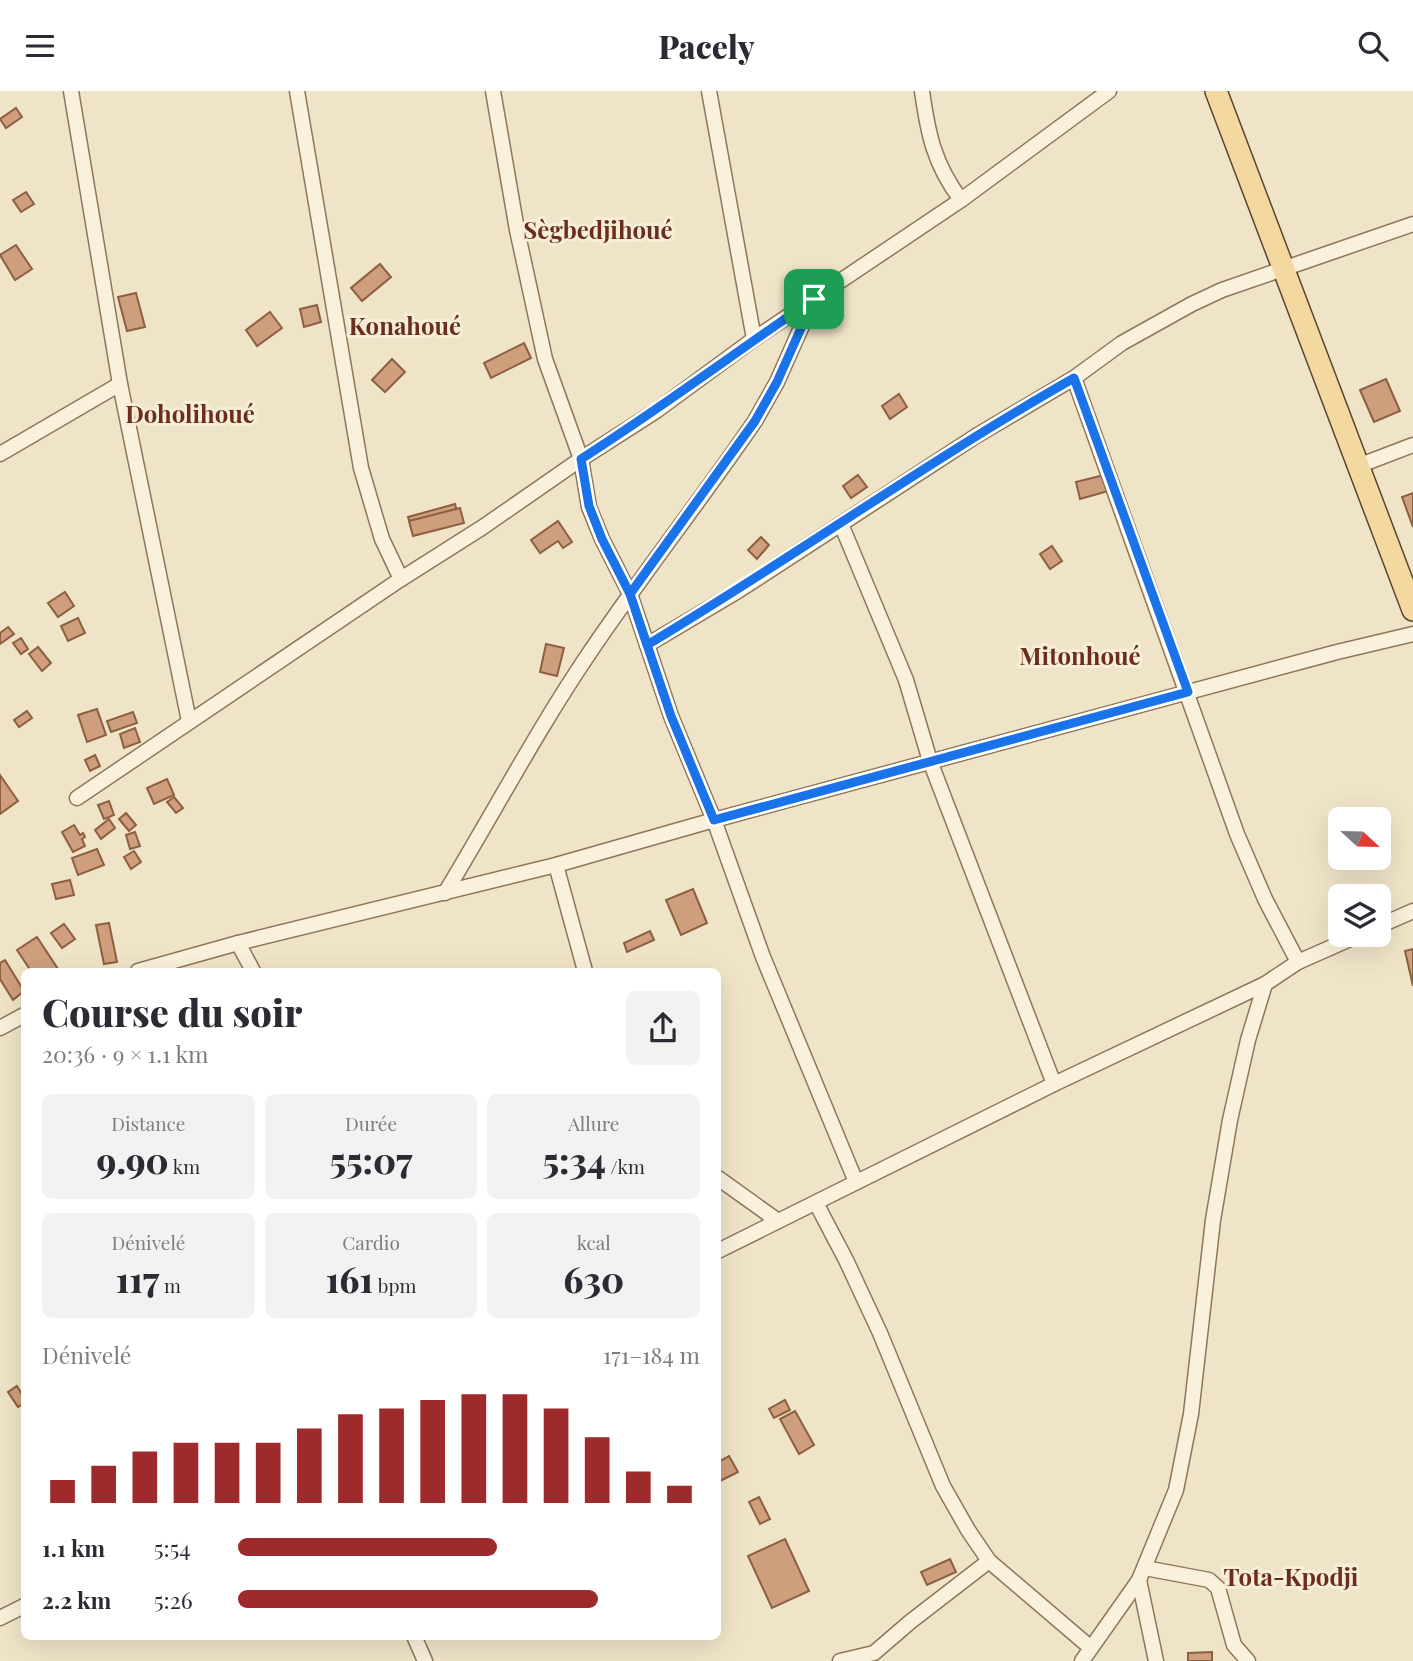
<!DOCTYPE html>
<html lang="fr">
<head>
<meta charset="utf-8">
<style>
  body { margin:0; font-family:"Playfair Display",serif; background:#f2f2f3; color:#2b2b33; height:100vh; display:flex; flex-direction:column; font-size:26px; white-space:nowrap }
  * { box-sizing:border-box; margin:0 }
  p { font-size:23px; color:#7c7c81 }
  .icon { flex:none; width:38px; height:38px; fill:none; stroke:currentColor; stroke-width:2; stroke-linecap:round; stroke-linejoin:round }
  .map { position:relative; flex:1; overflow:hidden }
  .drawer { position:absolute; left:21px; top:877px; width:700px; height:672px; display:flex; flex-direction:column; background:#fff; border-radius:10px; box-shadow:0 7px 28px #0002 }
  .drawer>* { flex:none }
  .needle { width:46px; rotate:112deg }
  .buttons { position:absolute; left:1328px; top:716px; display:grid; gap:14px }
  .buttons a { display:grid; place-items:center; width:63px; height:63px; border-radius:10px; background:#fff; box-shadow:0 7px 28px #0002; font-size:35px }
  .pin { position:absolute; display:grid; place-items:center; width:60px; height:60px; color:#fff; margin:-30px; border-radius:14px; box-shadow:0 4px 10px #0006 }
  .round { display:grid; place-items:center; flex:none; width:74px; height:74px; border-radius:10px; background:#f2f2f3 }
  .head { display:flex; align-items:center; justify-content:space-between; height:119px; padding:0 21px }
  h1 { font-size:38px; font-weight:800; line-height:52px }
  .metrics { display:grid; grid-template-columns:repeat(3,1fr); gap:10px; height:119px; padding:7px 21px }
  .metrics div { display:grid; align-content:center; border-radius:10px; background:#f2f2f3; text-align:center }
  .metrics b { font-size:35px; font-weight:800 }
  .metrics small { font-size:19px; font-weight:400 }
  .metrics p { font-size:19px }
  .chart { height:196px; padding:14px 21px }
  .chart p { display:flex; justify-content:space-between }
  .chart svg { width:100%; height:126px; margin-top:7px; stroke:#9e2a2b; stroke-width:6 }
  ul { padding:0 21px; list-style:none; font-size:23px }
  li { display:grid; grid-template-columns:112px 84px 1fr; align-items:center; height:52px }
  li i { height:18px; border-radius:9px; background:#9e2a2b }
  header { display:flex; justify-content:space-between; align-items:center; height:91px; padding:0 21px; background:#fff; font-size:32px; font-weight:800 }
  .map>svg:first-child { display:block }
  .building { fill:#cf9f7d; stroke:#8d5f41; stroke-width:2 }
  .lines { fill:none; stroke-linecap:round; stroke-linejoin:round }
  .street-casing { stroke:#8d765c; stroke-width:17 }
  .primary-casing { stroke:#5b4430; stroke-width:24 }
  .street { stroke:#faf1dc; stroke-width:14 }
  .primary { stroke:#f3d9a0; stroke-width:21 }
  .route-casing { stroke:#fff; stroke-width:14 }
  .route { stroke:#1a73e8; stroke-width:9 }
  .labels { text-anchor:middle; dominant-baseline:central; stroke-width:6; stroke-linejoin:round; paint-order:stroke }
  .quarter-label { font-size:24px; font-weight:bold; fill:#6b2e1e; stroke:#f7eed8 }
</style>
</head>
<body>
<header><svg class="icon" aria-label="menu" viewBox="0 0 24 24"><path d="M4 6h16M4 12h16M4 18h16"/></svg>Pacely<svg class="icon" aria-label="search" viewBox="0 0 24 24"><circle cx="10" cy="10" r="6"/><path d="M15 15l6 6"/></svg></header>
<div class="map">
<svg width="1413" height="1570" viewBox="0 0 1413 1570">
  <rect width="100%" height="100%" fill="#f0e4c8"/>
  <g class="building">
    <path d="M16,17L22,26L6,37L0,28Z"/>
    <path d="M26,101L34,113L21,121L13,109Z"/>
    <path d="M16,154L32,178L15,189L0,164Z"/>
    <path d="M380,173L391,186L362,210L351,197Z"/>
    <path d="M136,202L145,236L127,240L118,206Z"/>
    <path d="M317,214L321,231L304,236L300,218Z"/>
    <path d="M270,221L282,237L257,255L246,239Z"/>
    <path d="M524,252L531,267L491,287L484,272Z"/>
    <path d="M392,268L405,281L385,301L372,289Z"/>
    <path d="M1386,288L1400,320L1374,331L1360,299Z"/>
    <path d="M899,303L907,316L890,328L882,315Z"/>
    <path d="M858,384L867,396L851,407L843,395Z"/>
    <path d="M1104,384L1108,400L1080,408L1076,391Z"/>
    <path d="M1413,402V436L1402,406Z"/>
    <path d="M455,413L460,430L413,443L408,426Z"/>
    <path d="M460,417L464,432L413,445L409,430Z"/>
    <path d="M558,430L572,451L563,457L558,450L540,462L531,449Z"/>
    <path d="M761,446L769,454L757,468L748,459Z"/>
    <path d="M1052,455L1062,470L1050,478L1040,463Z"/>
    <path d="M65,501L74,515L58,526L48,512Z"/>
    <path d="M78,527L85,542L68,550L61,535Z"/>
    <path d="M8,536L14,543L0,553V542Z"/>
    <path d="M21,547L28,558L21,563L13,552Z"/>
    <path d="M546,553L564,557L557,585L540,581Z"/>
    <path d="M38,556L51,572L42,580L29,563Z"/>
    <path d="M97,618L106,644L87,651L78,624Z"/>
    <path d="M27,620L32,627L19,636L14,629Z"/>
    <path d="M133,621L137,632L111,641L107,630Z"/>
    <path d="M135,637L140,651L124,657L120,643Z"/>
    <path d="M95,664L100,675L90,680L85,669Z"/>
    <path d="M0,684L18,710L0,723Z"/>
    <path d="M167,688L174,704L154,713L147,697Z"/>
    <path d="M174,706L183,717L176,722L167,711Z"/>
    <path d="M109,710L114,724L104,728L98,714Z"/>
    <path d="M126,722L136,734L129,740L119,728Z"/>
    <path d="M109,728L115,737L101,748L95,739Z"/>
    <path d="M74,734L80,744L83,742L85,746L82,748L85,755L73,761L62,741Z"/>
    <path d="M135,741L140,755L130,758L126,744Z"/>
    <path d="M97,758L104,774L78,784L72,767Z"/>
    <path d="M134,760L141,771L131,778L124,766Z"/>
    <path d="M70,789L74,804L56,808L52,793Z"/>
    <path d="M693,798L707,832L681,844L666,809Z"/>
    <path d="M109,832L117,871L104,873L96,834Z"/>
    <path d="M64,833L75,848L62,857L51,842Z"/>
    <path d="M650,840L654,849L627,861L624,852Z"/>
    <path d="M37,846L58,878L55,880H31L17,859Z"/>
    <path d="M1413,858V895L1405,860Z"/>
    <path d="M5,869L24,900L13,909L0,888V872Z"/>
    <path d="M17,1295L24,1307V1312L18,1316L8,1301Z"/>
    <path d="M785,1309L790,1319L774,1327L769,1318Z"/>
    <path d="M795,1320L814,1354L799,1363L780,1328Z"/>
    <path d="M729,1365L738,1381L720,1390L718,1384V1371Z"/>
    <path d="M759,1406L770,1428L760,1433L749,1411Z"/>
    <path d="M785,1448L809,1500L772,1517L748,1465Z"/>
    <path d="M950,1468L956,1481L927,1494L921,1481Z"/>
    <path d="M1212,1561V1570H1188V1562Z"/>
  </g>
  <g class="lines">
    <defs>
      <g id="street">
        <path d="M71,0L120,293L189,630"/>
        <path d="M297,0L361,377L382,448L401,488"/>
        <path d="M493,0L517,139L545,268L581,368L589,416L602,448L630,503L671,625L714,729L763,866L856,1091"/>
        <path d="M709,0L754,248"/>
        <path d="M922,0C928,43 934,73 961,109"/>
        <path d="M1074,287L1237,743L1265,808L1298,871"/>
        <path d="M0,363L120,293"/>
        <path d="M1358,375L1413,354"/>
        <path d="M841,433L906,589L930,670L1054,993"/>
        <path d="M647,554L738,500L976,345L1074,287L1122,252L1192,213L1222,199L1413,133"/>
        <path d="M77,707L401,488L483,436L581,368L656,320L754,248L961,109L1109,0"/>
        <path d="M556,774L585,880"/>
        <path d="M445,802C493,723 536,641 588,564C641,485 701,409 755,330L777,291L813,210"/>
        <path d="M1379,835L1413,820"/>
        <path d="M238,852L253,880"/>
        <path d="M138,880L238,852L556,774L714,729L1337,561L1413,543"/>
        <path d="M0,937L24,924"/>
        <path d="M718,1087L778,1130"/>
        <path d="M816,1112L846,1169L880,1242L943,1395L968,1439L989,1470L1091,1557"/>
        <path d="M718,1160L1054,993L1265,893"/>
        <path d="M1145,1477L1209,1489L1218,1497L1234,1554L1248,1570"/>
        <path d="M1139,1489L1156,1570"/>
        <path d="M0,1527L24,1515"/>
        <path d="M414,1545L425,1570"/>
        <path d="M840,1570L874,1562L910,1531L989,1470"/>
        <path d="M1082,1570L1139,1489L1176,1399L1191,1323L1213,1129L1230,1029L1248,949L1265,893L1298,871L1359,844"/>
      </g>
      <path id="primary" d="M1216,0L1413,519"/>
    </defs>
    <use href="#street" class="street-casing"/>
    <use href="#primary" class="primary-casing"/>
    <use href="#street" class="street"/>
    <use href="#primary" class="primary"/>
  </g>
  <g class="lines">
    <defs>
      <path id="route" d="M814,208C736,261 661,317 581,368L589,415L602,448L630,503L671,625L714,729L1188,601L1074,287C928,370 791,468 647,554L630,503L755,330L777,291L814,208"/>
    </defs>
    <use href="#route" class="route-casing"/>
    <use href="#route" class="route"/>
  </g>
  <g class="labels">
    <g class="quarter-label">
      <text x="598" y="138">Sègbedjihoué</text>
      <text x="405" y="234">Konahoué</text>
      <text x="190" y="322">Doholihoué</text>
      <text x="1080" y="564">Mitonhoué</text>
      <text x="1291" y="1485">Tota-Kpodji</text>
    </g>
  </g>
</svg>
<div class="buttons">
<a><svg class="needle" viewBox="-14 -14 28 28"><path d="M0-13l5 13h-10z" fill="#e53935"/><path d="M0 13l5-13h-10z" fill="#7c7c81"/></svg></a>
<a><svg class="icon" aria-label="layers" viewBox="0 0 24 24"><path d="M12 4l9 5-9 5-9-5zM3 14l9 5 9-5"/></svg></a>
</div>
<div class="pin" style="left:814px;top:208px;background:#1e9e55"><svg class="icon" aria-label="arrive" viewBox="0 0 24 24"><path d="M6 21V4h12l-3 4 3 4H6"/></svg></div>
<section class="drawer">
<div class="head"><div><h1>Course du soir</h1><p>20:36 · 9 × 1.1 km</p></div><a class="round"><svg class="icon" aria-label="share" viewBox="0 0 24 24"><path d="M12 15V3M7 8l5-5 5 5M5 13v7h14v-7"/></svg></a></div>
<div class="metrics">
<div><p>Distance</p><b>9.90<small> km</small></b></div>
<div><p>Durée</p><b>55:07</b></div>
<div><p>Allure</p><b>5:34<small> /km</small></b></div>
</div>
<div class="metrics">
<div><p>Dénivelé</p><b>117<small> m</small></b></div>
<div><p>Cardio</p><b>161<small> bpm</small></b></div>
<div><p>kcal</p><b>630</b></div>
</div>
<div class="chart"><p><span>Dénivelé</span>171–184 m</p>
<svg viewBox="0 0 160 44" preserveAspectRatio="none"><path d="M5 44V36M15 44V31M25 44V26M35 44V23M45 44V23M55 44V23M65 44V18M75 44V13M85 44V11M95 44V8M105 44V6M115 44V6M125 44V11M135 44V21M145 44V33M155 44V38"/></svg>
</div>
<ul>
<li><b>1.1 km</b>5:54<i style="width:56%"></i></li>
<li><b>2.2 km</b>5:26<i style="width:78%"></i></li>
</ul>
</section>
</div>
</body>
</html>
